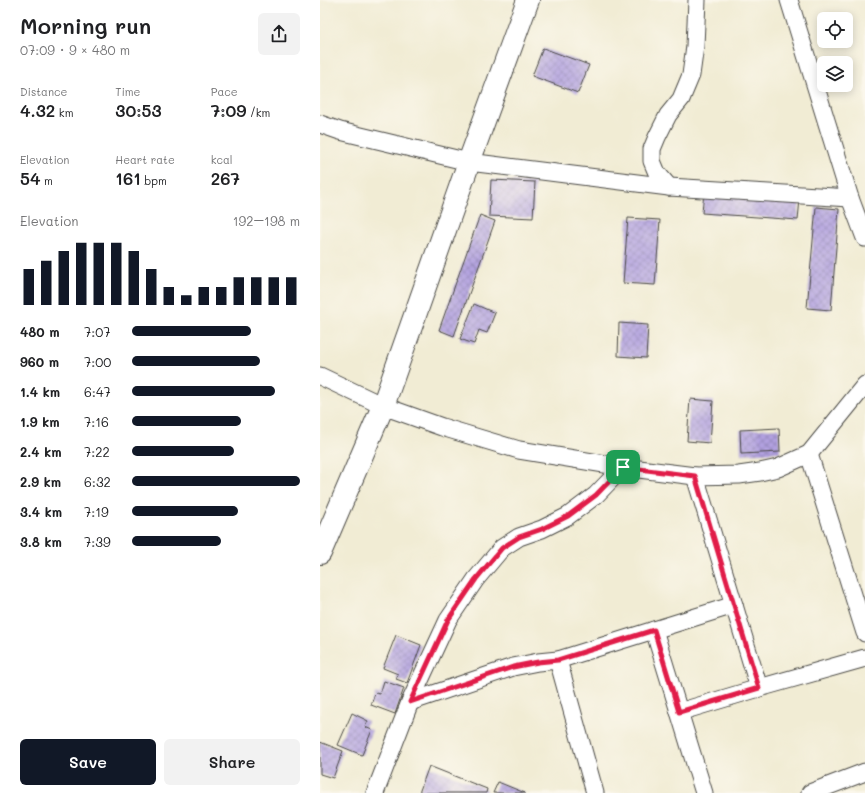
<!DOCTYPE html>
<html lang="en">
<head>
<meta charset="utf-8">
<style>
  body { margin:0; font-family:Mali,sans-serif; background:#f2f2f2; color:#202124; height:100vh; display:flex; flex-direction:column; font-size:15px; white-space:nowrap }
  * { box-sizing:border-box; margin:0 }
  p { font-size:13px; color:#757577 }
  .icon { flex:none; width:22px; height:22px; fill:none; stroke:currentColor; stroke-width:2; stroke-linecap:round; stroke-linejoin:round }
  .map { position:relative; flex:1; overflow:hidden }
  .panel { display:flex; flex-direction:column; background:#fff; width:320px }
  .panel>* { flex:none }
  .fabs { position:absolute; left:497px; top:12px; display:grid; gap:8px }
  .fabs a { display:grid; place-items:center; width:36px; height:36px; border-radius:6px; background:#fff; box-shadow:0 2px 10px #0003; font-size:20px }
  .pin { position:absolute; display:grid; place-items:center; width:34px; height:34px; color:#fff; margin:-17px; border-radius:8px; box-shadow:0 2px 6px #0006 }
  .round { display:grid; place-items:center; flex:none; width:42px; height:42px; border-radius:6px; background:#f2f2f2 }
  .head { display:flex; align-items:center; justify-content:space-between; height:68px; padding:0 20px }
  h1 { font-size:22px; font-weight:600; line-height:30px }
  .stats { display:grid; grid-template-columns:repeat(3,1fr); gap:6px; height:68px; padding:4px 20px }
  .stats div { display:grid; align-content:center }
  .stats b { font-size:17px; font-weight:600 }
  .stats small { font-size:11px; font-weight:400 }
  .stats p { font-size:11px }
  .chart { height:112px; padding:8px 20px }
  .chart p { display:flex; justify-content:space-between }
  .chart svg { width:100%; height:72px; margin-top:4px; stroke:#111827; stroke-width:6 }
  .button { display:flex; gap:8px; margin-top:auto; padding:8px 20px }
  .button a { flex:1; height:46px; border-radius:6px; background:#111827; color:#fff; font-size:16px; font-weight:600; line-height:46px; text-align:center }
  .button a+a { background:#f2f2f2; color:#202124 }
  ul { padding:0 20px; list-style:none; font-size:13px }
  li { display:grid; grid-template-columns:64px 48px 1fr; align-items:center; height:30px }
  li i { height:10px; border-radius:5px; background:#111827 }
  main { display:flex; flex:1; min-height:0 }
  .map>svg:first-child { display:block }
  .building { fill:url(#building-cross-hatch) }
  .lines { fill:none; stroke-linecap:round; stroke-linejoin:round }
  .minor-casing { stroke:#494844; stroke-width:19 }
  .primary-casing { stroke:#494844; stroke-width:24 }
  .minor { stroke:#fff; stroke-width:17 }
  .primary { stroke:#fff; stroke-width:22 }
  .route-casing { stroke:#fff; stroke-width:8 }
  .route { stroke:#e11d48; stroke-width:5 }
</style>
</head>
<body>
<main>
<section class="panel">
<div class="head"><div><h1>Morning run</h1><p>07:09 · 9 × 480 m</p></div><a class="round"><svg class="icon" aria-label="share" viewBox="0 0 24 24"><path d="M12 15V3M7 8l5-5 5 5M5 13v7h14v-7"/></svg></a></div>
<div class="stats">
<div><p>Distance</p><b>4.32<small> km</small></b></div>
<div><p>Time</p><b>30:53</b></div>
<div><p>Pace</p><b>7:09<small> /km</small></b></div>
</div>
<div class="stats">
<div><p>Elevation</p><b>54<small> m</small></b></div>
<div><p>Heart rate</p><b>161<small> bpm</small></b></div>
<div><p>kcal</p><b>267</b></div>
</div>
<div class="chart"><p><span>Elevation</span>192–198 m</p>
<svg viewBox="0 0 160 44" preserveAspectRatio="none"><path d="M5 44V22M15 44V17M25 44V11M35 44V6M45 44V6M55 44V6M65 44V11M75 44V22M85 44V33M95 44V38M105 44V33M115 44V33M125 44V27M135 44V27M145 44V27M155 44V27"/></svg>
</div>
<ul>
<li><b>480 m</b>7:07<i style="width:71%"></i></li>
<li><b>960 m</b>7:00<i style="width:76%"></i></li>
<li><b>1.4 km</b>6:47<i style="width:85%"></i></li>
<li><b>1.9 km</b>7:16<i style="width:65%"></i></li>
<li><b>2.4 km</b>7:22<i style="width:61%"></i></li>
<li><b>2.9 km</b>6:32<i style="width:100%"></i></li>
<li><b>3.4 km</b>7:19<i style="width:63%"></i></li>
<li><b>3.8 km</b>7:39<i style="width:53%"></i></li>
</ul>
<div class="button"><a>Save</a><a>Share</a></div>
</section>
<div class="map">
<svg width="545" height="793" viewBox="0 0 545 793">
  <defs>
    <pattern id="building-cross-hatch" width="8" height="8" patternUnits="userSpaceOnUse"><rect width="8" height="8" fill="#b1a0df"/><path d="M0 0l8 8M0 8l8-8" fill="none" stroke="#9083b5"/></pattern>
  </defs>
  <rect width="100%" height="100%" fill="#fbf7ec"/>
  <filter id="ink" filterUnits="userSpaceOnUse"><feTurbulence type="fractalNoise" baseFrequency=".025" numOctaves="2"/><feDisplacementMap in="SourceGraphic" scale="8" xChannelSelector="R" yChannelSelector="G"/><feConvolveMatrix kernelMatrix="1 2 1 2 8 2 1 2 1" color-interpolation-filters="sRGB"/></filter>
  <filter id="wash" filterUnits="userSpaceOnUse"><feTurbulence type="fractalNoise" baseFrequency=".012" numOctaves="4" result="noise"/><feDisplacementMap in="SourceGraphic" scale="16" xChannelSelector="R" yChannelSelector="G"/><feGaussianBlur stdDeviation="0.9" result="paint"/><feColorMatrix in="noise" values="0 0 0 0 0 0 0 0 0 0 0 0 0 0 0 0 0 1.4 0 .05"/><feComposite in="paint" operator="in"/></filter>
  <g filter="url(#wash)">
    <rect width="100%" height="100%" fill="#f1ecd4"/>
    <g id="blocks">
      <g class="building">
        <path d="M223,48L269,65L258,93L212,76Z"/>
        <path d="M171,180L215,182L213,218L169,216Z"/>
        <path d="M384,192L480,199L478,220L382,213Z"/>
        <path d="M496,207L519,209L511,310L487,308Z"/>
        <path d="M160,215L175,221L134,336L119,330Z"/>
        <path d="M308,218L340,220L335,285L303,283Z"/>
        <path d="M154,304L175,313L167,333L159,330L154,344L140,339Z"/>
        <path d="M299,323L328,325L326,358L298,356Z"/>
        <path d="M370,399L393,401L390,443L367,441Z"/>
        <path d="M459,428L460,452L421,454L420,430Z"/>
        <path d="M76,635L101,645L87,683L76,679L78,674L63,668Z"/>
        <path d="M64,681L84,688L75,714L51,705L55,693L60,694Z"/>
        <path d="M32,713L48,721L45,727L52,730L42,755L18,745Z"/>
        <path d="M0,742L23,751L13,778L0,774Z"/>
        <path d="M109,766L167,789L166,793H99Z"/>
        <path d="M178,782L205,793H173Z"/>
      </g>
    </g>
  </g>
  <g filter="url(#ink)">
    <use href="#blocks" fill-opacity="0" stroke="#494844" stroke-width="1"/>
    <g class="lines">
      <defs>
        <g id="minor">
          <path d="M469,0L530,198L545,238"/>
          <path d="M0,124L20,131L149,162L349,187L530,198"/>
          <path d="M349,187L337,173L332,161V149L337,137L348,115L361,99L371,75L375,46L377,0"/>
          <path d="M0,376L63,406L122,427L199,450L303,467L375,476L419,475L440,472L458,468L489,454L545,385"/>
          <path d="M489,454L545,633"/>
          <path d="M375,476L439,688"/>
          <path d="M334,630L384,793"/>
          <path d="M238,660L275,793"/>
          <path d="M90,702L193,667L218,662L238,660L414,605"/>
          <path d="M359,712L439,688L545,658"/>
          <path d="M55,793L90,702L128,620L156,579L182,548L199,537L222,529L248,516L276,495L303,467"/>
          <path d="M490,793L545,772"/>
        </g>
        <path id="primary" d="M0,553L63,406L149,162L208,0"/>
      </defs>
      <use href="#minor" class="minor-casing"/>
      <use href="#primary" class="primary-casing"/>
      <use href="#minor" class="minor"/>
      <use href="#primary" class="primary"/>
    </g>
  </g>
  <g class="lines" filter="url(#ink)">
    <defs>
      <path id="route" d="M303,467L375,476L439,688L359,712L334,630L238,660L218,662L193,667L90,702L128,620L156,579L182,548L199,537L222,529L248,516L276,495Z"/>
    </defs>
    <use href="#route" class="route-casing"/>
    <use href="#route" class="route"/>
  </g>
</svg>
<div class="fabs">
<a><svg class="icon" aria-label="locate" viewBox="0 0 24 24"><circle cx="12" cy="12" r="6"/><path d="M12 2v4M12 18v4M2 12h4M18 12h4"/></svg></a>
<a><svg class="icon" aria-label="layers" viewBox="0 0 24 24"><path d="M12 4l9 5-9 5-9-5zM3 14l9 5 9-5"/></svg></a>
</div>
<div class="pin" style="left:303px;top:467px;background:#1e9e55"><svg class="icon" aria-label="arrive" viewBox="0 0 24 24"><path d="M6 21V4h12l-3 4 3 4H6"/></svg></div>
</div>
</main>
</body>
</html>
